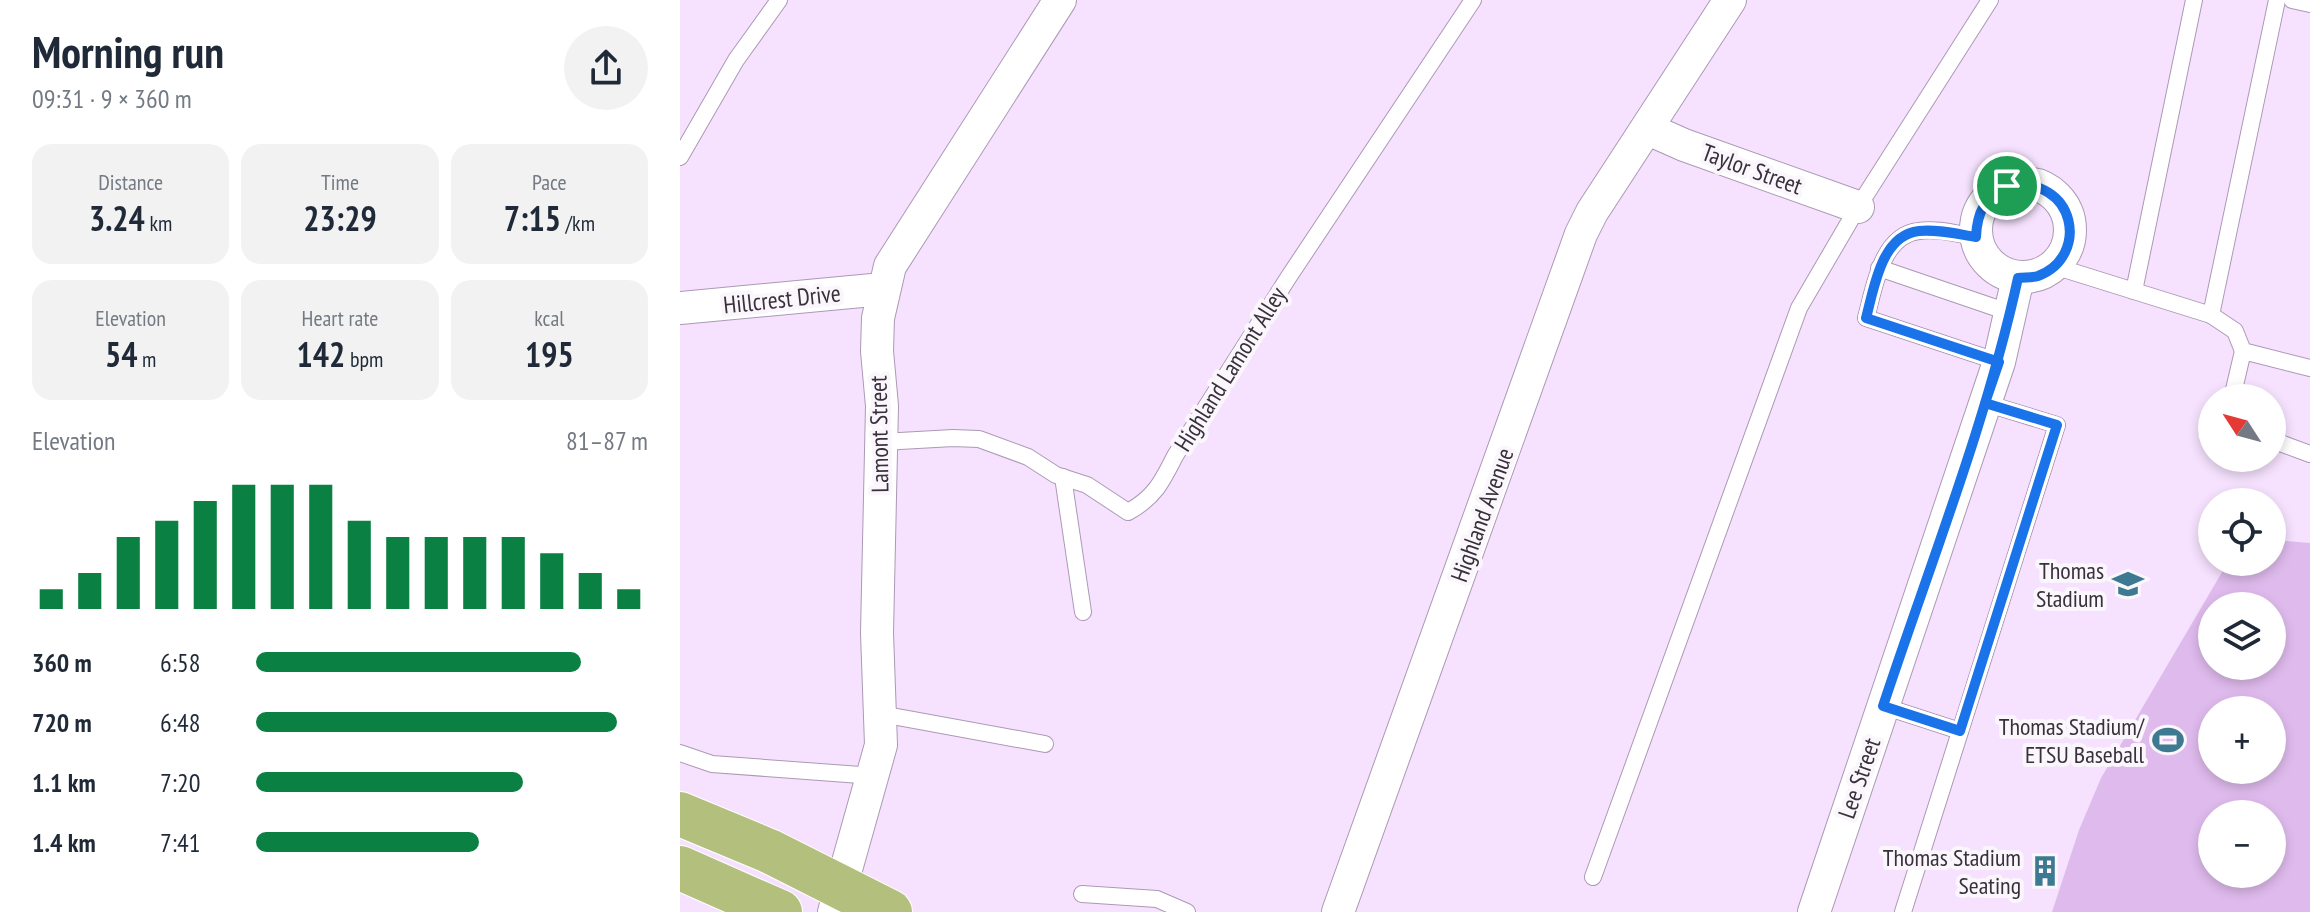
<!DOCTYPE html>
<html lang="en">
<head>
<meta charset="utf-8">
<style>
  body { margin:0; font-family:"PT Sans Narrow",sans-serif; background:#f2f2f3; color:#1f2937; height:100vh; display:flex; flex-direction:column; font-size:30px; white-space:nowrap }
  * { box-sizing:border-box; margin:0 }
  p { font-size:26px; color:#747a83 }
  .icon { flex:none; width:44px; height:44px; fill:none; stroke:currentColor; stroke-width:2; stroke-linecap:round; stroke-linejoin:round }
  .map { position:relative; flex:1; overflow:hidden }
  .sheet { display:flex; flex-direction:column; background:#fff; width:680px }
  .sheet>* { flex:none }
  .needle { width:52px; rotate:306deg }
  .tools { position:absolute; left:1518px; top:384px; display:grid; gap:16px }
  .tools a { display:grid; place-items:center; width:88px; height:88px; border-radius:50%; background:#fff; box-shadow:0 4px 12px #0003; font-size:40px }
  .pin { position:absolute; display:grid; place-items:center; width:68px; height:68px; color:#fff; margin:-34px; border:4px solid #fff; border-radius:50%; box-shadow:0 2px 8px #0007 }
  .round { display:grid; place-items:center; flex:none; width:84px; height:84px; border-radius:42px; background:#f2f2f3 }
  .summary { display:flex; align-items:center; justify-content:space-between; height:136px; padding:0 32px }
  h1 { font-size:44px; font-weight:700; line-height:60px }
  .figures { display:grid; grid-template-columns:repeat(3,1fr); gap:12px; height:136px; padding:8px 32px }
  .figures div { display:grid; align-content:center; border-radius:20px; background:#f2f2f3; text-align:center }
  .figures b { font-size:34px; font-weight:700 }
  .figures small { font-size:22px; font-weight:400 }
  .figures p { font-size:22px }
  .chart { height:224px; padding:16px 32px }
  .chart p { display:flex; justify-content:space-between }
  .chart svg { width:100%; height:144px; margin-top:8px; stroke:#0b8043; stroke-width:6 }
  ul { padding:0 32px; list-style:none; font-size:26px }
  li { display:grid; grid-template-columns:128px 96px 1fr; align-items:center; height:60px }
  li i { height:20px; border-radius:10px; background:#0b8043 }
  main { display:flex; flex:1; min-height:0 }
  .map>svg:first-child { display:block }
  .green { fill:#dfbbed; fill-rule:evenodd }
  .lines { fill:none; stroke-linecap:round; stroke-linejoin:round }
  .service-casing { stroke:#ac99b4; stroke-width:18 }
  .minor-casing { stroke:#ac99b4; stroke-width:34 }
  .primary-casing { stroke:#fff; stroke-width:46 }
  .service { stroke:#fff; stroke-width:16 }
  .minor { stroke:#fff; stroke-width:32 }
  .primary { stroke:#b3bf7d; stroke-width:44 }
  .route-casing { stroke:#fff; stroke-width:16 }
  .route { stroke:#1a73e8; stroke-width:10 }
  .labels { text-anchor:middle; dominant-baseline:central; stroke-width:8; stroke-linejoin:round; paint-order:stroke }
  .street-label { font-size:24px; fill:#38313c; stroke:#faf6fb }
  .poi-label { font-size:24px; fill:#38313c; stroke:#faf6fb; text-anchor:end }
</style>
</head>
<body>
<main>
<section class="sheet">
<div class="summary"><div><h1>Morning run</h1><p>09:31 · 9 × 360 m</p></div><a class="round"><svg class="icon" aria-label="share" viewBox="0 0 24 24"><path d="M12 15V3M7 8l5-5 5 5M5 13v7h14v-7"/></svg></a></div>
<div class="figures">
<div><p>Distance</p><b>3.24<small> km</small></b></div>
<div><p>Time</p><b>23:29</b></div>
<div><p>Pace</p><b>7:15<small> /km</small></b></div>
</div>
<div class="figures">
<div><p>Elevation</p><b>54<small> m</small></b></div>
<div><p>Heart rate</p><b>142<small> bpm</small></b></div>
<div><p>kcal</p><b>195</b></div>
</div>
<div class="chart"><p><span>Elevation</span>81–87 m</p>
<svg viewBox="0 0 160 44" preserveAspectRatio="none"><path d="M5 44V38M15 44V33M25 44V22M35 44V17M45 44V11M55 44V6M65 44V6M75 44V6M85 44V17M95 44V22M105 44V22M115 44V22M125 44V22M135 44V27M145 44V33M155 44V38"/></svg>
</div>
<ul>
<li><b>360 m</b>6:58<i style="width:83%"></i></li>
<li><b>720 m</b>6:48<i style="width:92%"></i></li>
<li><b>1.1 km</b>7:20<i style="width:68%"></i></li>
<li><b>1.4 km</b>7:41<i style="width:57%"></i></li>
</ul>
</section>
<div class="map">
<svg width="1630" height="912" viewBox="0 0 1630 912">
  <rect width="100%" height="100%" fill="#f6e2fe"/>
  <path class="green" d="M1592,540L1630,543V912H1372L1399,830L1421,778L1548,562H1592ZM1532,606H1592V666H1532ZM1532,710H1592V770H1532ZM1532,814H1592V874H1532Z"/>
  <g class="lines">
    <defs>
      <g id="service">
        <path d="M1612,0L1630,4"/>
        <path d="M0,157L56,60L99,0"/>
        <path d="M1296,237C1277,234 1257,228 1239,231C1201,235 1194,289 1186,318L1319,362"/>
        <path d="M1374,266L1531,315L1555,331L1563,351L1630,368"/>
        <path d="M1199,268L1331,313"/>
        <path d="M1454,291L1514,0"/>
        <path d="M1531,315L1597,0"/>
        <path d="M1552,398L1563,351"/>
        <path d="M1592,440L1630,454"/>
        <path d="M202,442L273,438L299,439L348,457L376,475L407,485L448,512C474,498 482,482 495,456L608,278L793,0"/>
        <path d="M383,477L403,612"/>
        <path d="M1203,706L1280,731"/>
        <path d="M201,714L365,744"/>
        <path d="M0,753L32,764L194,776"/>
        <path d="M913,877L1119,308L1178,207L1310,0"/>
        <path d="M402,894L477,899L507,912"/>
        <path d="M1223,912L1377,425L1305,403"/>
      </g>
      <g id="minor">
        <path d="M968,129L1004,145L1178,207"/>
        <circle cx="1343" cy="230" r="47"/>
        <path d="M0,308L203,289"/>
        <path d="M154,912L201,745L197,633L202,406L197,351L198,318L210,266L380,0"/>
        <path d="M658,912L901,234L912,212L1050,0"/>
        <path d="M1134,912L1319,362L1338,278"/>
      </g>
      <g id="primary">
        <path d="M0,814L89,851L210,912"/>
        <path d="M0,868L100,912"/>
      </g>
    </defs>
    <use href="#service" class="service-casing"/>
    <use href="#minor" class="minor-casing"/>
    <use href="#primary" class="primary-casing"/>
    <use href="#service" class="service"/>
    <use href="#minor" class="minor"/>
    <use href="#primary" class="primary"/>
  </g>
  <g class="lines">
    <defs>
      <path id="route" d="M1327,186C1305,197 1297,212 1296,237C1277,234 1257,229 1239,231C1201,235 1194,289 1186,318L1319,362L1305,403L1377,425L1280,731L1203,706C1250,564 1306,424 1338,278C1344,277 1352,278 1358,276C1410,257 1397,175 1327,186"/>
    </defs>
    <use href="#route" class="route-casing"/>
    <use href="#route" class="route"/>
  </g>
  <defs>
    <symbol id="university-bare" viewBox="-9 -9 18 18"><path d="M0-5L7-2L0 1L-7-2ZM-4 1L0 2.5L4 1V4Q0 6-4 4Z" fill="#3d7991" stroke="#faf6fb" stroke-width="2.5" paint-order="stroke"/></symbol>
    <symbol id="stadium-bare" viewBox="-9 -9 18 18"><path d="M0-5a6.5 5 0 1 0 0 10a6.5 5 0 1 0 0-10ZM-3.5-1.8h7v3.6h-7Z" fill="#3d7991" stroke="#faf6fb" stroke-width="2.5" paint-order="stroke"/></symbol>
    <symbol id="building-bare" viewBox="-9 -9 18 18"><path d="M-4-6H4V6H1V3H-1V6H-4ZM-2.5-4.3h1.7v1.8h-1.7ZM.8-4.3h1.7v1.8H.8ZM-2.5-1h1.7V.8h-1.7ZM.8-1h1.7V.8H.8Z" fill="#3d7991" stroke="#faf6fb" stroke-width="2.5" paint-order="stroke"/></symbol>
  </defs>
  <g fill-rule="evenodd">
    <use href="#university-bare" x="1426" y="562" width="44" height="44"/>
    <use href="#stadium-bare" x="1466" y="718" width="44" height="44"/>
    <use href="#building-bare" x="1343" y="849" width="44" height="44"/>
  </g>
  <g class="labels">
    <g class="street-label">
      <text transform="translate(1072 169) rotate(20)">Taylor Street</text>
      <text transform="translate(102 299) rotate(-6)">Hillcrest Drive</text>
      <text transform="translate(550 369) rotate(-58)">Highland Lamont Alley</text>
      <text transform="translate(199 434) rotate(-91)">Lamont Street</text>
      <text transform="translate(802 515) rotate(-70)">Highland Avenue</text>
      <text transform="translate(1179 778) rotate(-71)">Lee Street</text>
    </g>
    <g class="poi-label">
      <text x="1424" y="570">Thomas<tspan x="1424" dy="28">Stadium</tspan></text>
      <text x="1464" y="726">Thomas Stadium/<tspan x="1464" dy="28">ETSU Baseball</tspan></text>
      <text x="1341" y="857">Thomas Stadium<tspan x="1341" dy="28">Seating</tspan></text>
    </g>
  </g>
</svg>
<div class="tools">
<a><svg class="needle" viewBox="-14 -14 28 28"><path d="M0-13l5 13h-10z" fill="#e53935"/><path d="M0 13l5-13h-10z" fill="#747a83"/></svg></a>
<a><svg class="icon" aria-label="locate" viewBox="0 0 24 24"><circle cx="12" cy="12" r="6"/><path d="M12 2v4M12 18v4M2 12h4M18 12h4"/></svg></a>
<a><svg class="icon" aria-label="layers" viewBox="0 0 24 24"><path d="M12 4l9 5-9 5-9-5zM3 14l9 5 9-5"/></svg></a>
<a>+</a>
<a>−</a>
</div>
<div class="pin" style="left:1327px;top:186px;background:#1e9e55"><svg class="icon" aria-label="arrive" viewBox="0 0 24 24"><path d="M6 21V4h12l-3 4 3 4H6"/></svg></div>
</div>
</main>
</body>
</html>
